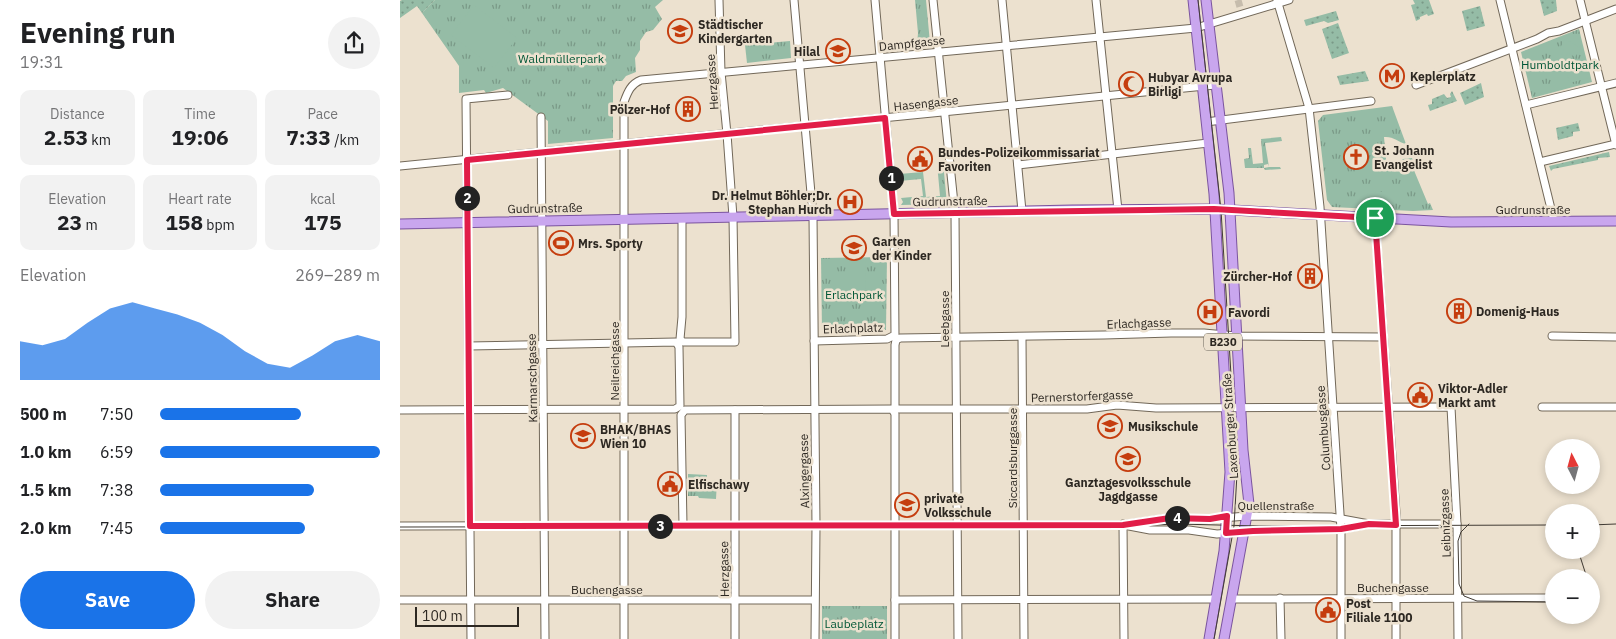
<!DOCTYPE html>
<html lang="en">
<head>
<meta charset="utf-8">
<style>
  body { margin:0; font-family:"IBM Plex Sans",sans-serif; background:#f2f2f2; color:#202124; height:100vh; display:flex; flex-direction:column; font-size:19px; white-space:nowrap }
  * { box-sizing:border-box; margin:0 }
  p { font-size:16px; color:#757577 }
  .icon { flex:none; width:28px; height:28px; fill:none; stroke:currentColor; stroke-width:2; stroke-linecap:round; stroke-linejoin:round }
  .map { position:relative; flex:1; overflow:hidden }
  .panel { display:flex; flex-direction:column; background:#fff; width:400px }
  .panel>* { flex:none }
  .needle { width:32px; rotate:354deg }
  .controls { position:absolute; left:1145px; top:439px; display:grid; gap:10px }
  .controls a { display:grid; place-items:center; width:55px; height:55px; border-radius:50%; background:#fff; box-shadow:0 2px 8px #0003; font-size:25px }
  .scale { position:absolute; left:15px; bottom:12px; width:104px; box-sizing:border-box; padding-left:5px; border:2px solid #2d2822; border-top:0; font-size:14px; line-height:18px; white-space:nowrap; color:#2d2822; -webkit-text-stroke:4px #ece1cf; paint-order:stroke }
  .pin { position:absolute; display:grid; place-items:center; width:42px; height:42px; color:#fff; margin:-21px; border:2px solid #fff; border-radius:50%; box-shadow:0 1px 5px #0007 }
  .km { position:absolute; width:25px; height:25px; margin:-12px; border-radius:50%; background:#222; color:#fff; font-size:14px; line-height:25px; text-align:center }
  .round { display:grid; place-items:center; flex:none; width:52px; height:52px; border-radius:26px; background:#f2f2f2 }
  .overview { display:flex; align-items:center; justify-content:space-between; height:85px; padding:0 20px }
  h1 { font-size:28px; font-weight:800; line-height:38px }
  .stats { display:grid; grid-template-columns:repeat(3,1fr); gap:8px; height:85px; padding:5px 20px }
  .stats div { display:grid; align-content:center; border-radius:10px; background:#f2f2f2; text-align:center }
  .stats b { font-size:21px; font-weight:800 }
  .stats small { font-size:14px; font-weight:400 }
  .stats p { font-size:14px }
  .chart { height:140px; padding:10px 20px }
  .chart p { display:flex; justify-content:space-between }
  .chart svg { width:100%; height:90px; margin-top:5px; fill:#1a73e8; opacity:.7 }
  .cta { display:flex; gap:10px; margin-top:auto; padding:10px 20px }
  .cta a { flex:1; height:58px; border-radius:30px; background:#1a73e8; color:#fff; font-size:20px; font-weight:800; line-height:58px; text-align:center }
  .cta a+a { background:#f2f2f2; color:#202124 }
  ul { padding:0 20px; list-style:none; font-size:16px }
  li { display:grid; grid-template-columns:80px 60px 1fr; align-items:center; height:38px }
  li i { height:12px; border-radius:6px; background:#1a73e8 }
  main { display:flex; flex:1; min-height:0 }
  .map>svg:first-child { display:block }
  .grass { fill:url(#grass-tufts) }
  .garden { fill:url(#garden-dots) }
  .pitch { fill:#95bca6 }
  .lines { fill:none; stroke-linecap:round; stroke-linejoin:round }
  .minor-tunnel { stroke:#c6bcac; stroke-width:7; stroke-dasharray:7 3.5; stroke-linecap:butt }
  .minor-casing { stroke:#726859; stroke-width:9 }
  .major-casing { stroke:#7b549f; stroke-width:11 }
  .minor { stroke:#fff; stroke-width:7 }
  .major { stroke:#c9a6ee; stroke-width:9 }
  .tram { stroke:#413b34; stroke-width:1 }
  .route-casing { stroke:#fff; stroke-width:10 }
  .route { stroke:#e11d48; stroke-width:6 }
  .labels { text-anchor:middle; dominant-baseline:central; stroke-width:5; stroke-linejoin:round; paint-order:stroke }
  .shield { fill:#ece1cf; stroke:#666056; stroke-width:1 }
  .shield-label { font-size:11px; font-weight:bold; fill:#2d2822 }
  .poi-label { font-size:12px; font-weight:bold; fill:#2d2822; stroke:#ece1cf; text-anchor:start }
  .street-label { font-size:12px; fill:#2d2822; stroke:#ece1cf }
  .park-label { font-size:12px; fill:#005636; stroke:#ece1cf }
</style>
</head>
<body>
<main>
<section class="panel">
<div class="overview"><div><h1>Evening run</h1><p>19:31</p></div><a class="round"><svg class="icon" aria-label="share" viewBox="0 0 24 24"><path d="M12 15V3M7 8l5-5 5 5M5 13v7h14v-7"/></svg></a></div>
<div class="stats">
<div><p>Distance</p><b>2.53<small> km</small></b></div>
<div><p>Time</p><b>19:06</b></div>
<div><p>Pace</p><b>7:33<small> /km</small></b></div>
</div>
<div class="stats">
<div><p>Elevation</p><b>23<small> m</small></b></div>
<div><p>Heart rate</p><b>158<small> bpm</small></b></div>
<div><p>kcal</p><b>175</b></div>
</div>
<div class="chart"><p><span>Elevation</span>269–289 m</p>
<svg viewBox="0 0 160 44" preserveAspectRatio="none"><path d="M0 44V25L10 27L20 24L30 16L40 9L50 6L60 9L70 12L80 16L90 22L100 30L110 36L120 38L130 32L140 25L150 22L160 25V44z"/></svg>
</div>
<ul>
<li><b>500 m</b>7:50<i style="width:64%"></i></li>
<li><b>1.0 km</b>6:59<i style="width:100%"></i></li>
<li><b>1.5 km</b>7:38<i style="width:70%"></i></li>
<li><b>2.0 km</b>7:45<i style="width:66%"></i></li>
</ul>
<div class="cta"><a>Save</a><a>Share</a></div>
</section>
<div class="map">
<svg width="1216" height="639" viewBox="0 0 1216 639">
  <defs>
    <pattern id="grass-tufts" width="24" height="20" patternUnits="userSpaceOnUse" patternTransform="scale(1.25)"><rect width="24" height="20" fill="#95bca6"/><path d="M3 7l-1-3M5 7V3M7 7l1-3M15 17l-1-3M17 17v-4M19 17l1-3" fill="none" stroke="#7a9987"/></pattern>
    <pattern id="garden-dots" width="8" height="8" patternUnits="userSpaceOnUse" patternTransform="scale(1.25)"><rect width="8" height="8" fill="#95bca6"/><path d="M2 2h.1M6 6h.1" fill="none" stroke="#7a9987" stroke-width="1.8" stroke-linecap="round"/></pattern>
  </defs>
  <rect width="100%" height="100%" fill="#ece1cf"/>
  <g class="grass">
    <path d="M35,0H263L255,7L262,19L253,30L246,32L240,41V50L235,58L236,72L226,76L222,81H216L213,86V138L148,144V121L103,88L86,93L84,90L59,93V66L22,13Z"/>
    <path d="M515,0H526L530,43L517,45L518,33Z"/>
    <path d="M1179,29L1192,82L1132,98L1121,52Z"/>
    <path d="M390,41L391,58L347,63L345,45Z"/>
    <path d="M992,106L1006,144C998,142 993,136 984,137L987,170L995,168L1003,159L1012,158L1015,167L1013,168L1028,204L1030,203L1033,210L1013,211L932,207L927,200L918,121L923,115Z"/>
    <path d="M881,137L882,141L865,143L869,167H880L881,169L865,170L864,168L869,167L868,164L864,165V168H845L844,159L849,158L848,148H851L853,164L863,163L861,139Z"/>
    <path d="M543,162L547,204L501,205L503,202L501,198L523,196L521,179L499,181V174L523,172L526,197L540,196L537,163Z"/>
    <path d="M487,257L486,330L422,331L421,258Z"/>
    <path d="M288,474L307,475V480L317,481L316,499L299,498L298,496H288V487H296V484L288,483Z"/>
    <rect x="422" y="606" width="65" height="33"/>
  </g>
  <g class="garden">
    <path d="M2,0H35L22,13L17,6L0,18V1Z"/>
    <path d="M1013,0H1029L1034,14L1028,16L1027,14L1020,17V19L1016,21L1011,5L1015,4Z"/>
    <path d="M1140,0H1156L1157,11L1144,16Z"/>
    <path d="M1080,6L1085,26L1067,31L1062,11Z"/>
    <path d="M936,11L939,20L928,23L924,21L906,26L904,20Z"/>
    <path d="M938,23L949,53L932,59L922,29Z"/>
    <path d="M965,71L969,81L940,85L937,76Z"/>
    <path d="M1081,83L1084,97L1065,105L1060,93Z"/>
    <path d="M1052,91L1057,101L1030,111L1028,105L1032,104V99L1044,94L1047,98L1051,97L1050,94Z"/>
    <path d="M1178,123L1180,131L1173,132V136L1158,140L1156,128Z"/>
    <path d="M1209,152L1210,157L1198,158V160L1153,169L1151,171L1149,166Z"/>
  </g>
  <g class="pitch">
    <path d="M74,5L117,38L94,68L51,35Z"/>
    <path d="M1165,39L1181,48L1175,57L1168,53L1164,60L1160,58L1164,50L1160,48Z"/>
    <path d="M1184,61L1189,78L1169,83L1166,66Z"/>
    <path d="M968,191L987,192V204L967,203Z"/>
    <path d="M448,261H465L466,289H448Z"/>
    <path d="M444,627L464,628V639H444Z"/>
  </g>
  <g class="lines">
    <path class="minor-tunnel" d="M838,0L840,7"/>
    <defs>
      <g id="minor">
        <path d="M394,0L413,216L416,526L415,639"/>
        <path d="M533,0L555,213L558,639"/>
        <path d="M602,0L622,211"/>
        <path d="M696,0L718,210"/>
        <path d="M877,0L909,108L920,207L941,529V639"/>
        <path d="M1100,0L1154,221"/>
        <path d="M1180,0L1216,145"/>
        <path d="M1016,85L1137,39L1148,33L1159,31L1216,9"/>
        <path d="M1126,105L1216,83"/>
        <path d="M141,117L145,639"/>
        <path d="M806,122L971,101"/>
        <path d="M1140,162L1216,144"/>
        <path d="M618,165L808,143"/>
        <path d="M0,166L815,85"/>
        <path d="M282,218V317L280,339L283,342H335L333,217L327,134L321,72L319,0"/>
        <path d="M975,218L996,513V639"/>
        <path d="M1152,336L1216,337"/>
        <path d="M622,337L624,639"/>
        <path d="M983,337L836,336L804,333H771L704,335L500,338L496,340L495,345V406L496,409H687L717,405L756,408L1051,407L1057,524L1058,639"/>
        <path d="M414,341L487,339L495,335L494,214L475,0"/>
        <path d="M1142,407H1216"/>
        <path d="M0,410L275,409L280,406L279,347L276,342L69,346"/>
        <path d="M335,410V639"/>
        <path d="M723,524L724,639"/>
        <path d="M283,525L281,415L285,410L492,409L495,414V639"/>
        <path d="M0,526L723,525L770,518L809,519L847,516L931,517L969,524"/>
        <path d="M729,526L750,530H789L817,534L853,531L941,529L969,524H1057"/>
        <path d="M880,598L881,639"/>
        <path d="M832,599L1154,598"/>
        <path d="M0,600H414"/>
        <path d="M495,600L816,599"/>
        <path d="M71,639L66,99L108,95"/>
        <path d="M224,639V102C228,91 231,84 241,80L796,28L889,0"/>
      </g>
      <g id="major">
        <path d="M793,0L814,194L830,472L824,551L809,639"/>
        <path d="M806,0L829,193L843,450L849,504L824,639"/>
        <path d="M0,224L672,210L815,209L1051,222L1216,221"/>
      </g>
    </defs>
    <use href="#minor" class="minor-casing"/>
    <use href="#major" class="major-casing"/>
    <use href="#minor" class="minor"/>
    <use href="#major" class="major"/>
    <g class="tram">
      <path d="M798,0L821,210L837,474L834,526L814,639"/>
      <path d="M1069,524L1061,532L1058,541L1059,584L1064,596L1077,601L1154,602"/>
      <path d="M1191,525L1216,524"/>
      <path d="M0,527L732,526L777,524L859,526L1154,525"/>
      <path d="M1178,550L1187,578"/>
    </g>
  </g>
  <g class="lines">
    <defs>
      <path id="route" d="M485,118L494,214L814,209L975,218L996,525L969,524L941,529L853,531L826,533L827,516L810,519L770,518L723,525L70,526L67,160Z"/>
    </defs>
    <use href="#route" class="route-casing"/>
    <use href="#route" class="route"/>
  </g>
  <defs>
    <symbol id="school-ring" viewBox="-11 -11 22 22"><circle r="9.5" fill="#ece1cf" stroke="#c53d0e" stroke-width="1.5"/><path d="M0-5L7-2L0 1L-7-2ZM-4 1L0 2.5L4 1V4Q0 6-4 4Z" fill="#c53d0e"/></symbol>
    <symbol id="metro-ring" viewBox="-11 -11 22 22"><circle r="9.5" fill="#ece1cf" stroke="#c53d0e" stroke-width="1.5"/><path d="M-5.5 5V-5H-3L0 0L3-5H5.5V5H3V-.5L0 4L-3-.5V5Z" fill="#c53d0e"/></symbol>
    <symbol id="mosque-ring" viewBox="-11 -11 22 22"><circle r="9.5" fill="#ece1cf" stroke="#c53d0e" stroke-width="1.5"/><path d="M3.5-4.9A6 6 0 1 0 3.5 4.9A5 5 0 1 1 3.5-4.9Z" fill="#c53d0e"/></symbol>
    <symbol id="building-ring" viewBox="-11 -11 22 22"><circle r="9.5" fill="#ece1cf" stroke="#c53d0e" stroke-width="1.5"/><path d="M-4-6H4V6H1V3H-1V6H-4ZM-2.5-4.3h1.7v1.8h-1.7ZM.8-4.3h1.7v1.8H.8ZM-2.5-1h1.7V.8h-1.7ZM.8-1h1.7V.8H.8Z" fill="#c53d0e"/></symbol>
    <symbol id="church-ring" viewBox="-11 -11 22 22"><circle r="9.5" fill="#ece1cf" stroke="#c53d0e" stroke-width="1.5"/><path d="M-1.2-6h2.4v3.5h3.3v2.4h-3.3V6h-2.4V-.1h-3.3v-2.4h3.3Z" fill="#c53d0e"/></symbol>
    <symbol id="civic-ring" viewBox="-11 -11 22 22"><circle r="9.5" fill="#ece1cf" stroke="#c53d0e" stroke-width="1.5"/><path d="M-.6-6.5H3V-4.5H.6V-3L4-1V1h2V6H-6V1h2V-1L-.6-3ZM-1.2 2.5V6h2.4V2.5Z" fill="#c53d0e"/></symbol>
    <symbol id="hospital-ring" viewBox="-11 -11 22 22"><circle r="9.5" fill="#ece1cf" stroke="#c53d0e" stroke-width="1.5"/><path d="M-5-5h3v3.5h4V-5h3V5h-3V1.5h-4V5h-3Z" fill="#c53d0e"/></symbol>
    <symbol id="stadium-ring" viewBox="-11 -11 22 22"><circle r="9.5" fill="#ece1cf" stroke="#c53d0e" stroke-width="1.5"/><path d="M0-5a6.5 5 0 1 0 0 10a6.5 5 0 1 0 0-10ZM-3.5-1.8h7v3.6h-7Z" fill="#c53d0e"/></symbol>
  </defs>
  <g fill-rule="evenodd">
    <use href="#school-ring" x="266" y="17" width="28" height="28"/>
    <use href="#school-ring" x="424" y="37" width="28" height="28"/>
    <use href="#metro-ring" x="978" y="62" width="28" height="28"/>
    <use href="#mosque-ring" x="717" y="70" width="28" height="28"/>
    <use href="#building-ring" x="274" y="95" width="28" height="28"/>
    <use href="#church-ring" x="942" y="143" width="28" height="28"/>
    <use href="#civic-ring" x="506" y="145" width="28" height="28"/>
    <use href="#hospital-ring" x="436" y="188" width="28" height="28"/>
    <use href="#stadium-ring" x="147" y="229" width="28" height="28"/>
    <use href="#school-ring" x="440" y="234" width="28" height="28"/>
    <use href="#building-ring" x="896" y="262" width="28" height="28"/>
    <use href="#building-ring" x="1045" y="297" width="28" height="28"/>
    <use href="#hospital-ring" x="796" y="298" width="28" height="28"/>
    <use href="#civic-ring" x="1006" y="381" width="28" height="28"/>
    <use href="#school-ring" x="696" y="412" width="28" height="28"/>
    <use href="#school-ring" x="169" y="422" width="28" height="28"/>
    <use href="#school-ring" x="714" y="445" width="28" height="28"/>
    <use href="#civic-ring" x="256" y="470" width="28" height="28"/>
    <use href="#school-ring" x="493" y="491" width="28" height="28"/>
    <use href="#civic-ring" x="914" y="596" width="28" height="28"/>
  </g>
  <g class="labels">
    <rect class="shield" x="804" y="333.5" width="38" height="17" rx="4"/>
    <g class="shield-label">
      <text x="823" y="342">B230</text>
    </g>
    <g class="poi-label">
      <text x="298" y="24">Städtischer<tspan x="298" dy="14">Kindergarten</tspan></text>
      <text x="420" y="51" text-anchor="end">Hilal</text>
      <text x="1010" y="76">Keplerplatz</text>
      <text x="748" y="77">Hubyar Avrupa<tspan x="748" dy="14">Birligi</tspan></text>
      <text x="270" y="109" text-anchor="end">Pölzer-Hof</text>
      <text x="974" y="150">St. Johann<tspan x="974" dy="14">Evangelist</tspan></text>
      <text x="538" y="152">Bundes-Polizeikommissariat<tspan x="538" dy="14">Favoriten</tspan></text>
      <text x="432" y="195" text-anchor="end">Dr. Helmut Böhler;Dr.<tspan x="432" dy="14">Stephan Hurch</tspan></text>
      <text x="472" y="241">Garten<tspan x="472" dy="14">der Kinder</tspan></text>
      <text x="178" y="243">Mrs. Sporty</text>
      <text x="892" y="276" text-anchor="end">Zürcher-Hof</text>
      <text x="1076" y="311">Domenig-Haus</text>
      <text x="828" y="312">Favordi</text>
      <text x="1038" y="388">Viktor-Adler<tspan x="1038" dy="14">Markt amt</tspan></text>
      <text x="728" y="426">Musikschule</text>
      <text x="200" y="429">BHAK/BHAS<tspan x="200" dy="14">Wien 10</tspan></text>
      <text x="728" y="482" text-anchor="middle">Ganztagesvolksschule<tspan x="728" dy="14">Jagdgasse</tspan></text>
      <text x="288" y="484">Elfischawy</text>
      <text x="524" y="498">private<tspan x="524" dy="14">Volksschule</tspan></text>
      <text x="946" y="603">Post<tspan x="946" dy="14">Filiale 1100</tspan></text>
    </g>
    <g class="street-label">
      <text transform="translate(512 43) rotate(-6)">Dampfgasse</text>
      <text transform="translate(312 82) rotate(-94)">Herzgasse</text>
      <text transform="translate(526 103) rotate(-6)">Hasengasse</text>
      <text transform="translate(550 201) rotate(-1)">Gudrunstraße</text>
      <text transform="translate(145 208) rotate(-1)">Gudrunstraße</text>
      <text x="1133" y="209">Gudrunstraße</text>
      <text transform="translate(544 319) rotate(-90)">Leebgasse</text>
      <text transform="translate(739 323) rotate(-2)">Erlachgasse</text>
      <text transform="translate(453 328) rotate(-2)">Erlachplatz</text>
      <text transform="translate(214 361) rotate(-90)">Neilreichgasse</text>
      <text transform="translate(132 378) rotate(-91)">Karmarschgasse</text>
      <text transform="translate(682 396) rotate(-2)">Pernerstorfergasse</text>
      <text transform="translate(830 426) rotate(-94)">Laxenburger Straße</text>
      <text transform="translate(923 428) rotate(-94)">Columbusgasse</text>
      <text transform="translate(612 458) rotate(-90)">Siccardsburggasse</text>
      <text transform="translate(404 471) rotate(-91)">Alxingergasse</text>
      <text x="876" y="505">Quellenstraße</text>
      <text transform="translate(1045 523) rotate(-92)">Leibnizgasse</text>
      <text transform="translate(324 569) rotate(-91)">Herzgasse</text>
      <text x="993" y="587">Buchengasse</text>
      <text x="207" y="589">Buchengasse</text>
    </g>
    <g class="park-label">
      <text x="161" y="58">Waldmüllerpark</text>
      <text x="1160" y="64">Humboldtpark</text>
      <text x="454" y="294">Erlachpark</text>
      <text x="454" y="623">Laubeplatz</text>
    </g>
  </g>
</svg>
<div class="controls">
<a><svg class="needle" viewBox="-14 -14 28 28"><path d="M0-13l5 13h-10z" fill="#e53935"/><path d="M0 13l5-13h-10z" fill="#757577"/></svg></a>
<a>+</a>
<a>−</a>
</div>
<div class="scale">100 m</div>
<div class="pin" style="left:975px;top:218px;background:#1e9e55"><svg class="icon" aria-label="arrive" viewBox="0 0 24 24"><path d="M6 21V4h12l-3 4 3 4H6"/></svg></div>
<b class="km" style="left:491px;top:178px">1</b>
<b class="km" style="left:67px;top:198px">2</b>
<b class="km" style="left:260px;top:526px">3</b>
<b class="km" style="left:777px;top:518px">4</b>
</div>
</main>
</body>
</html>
